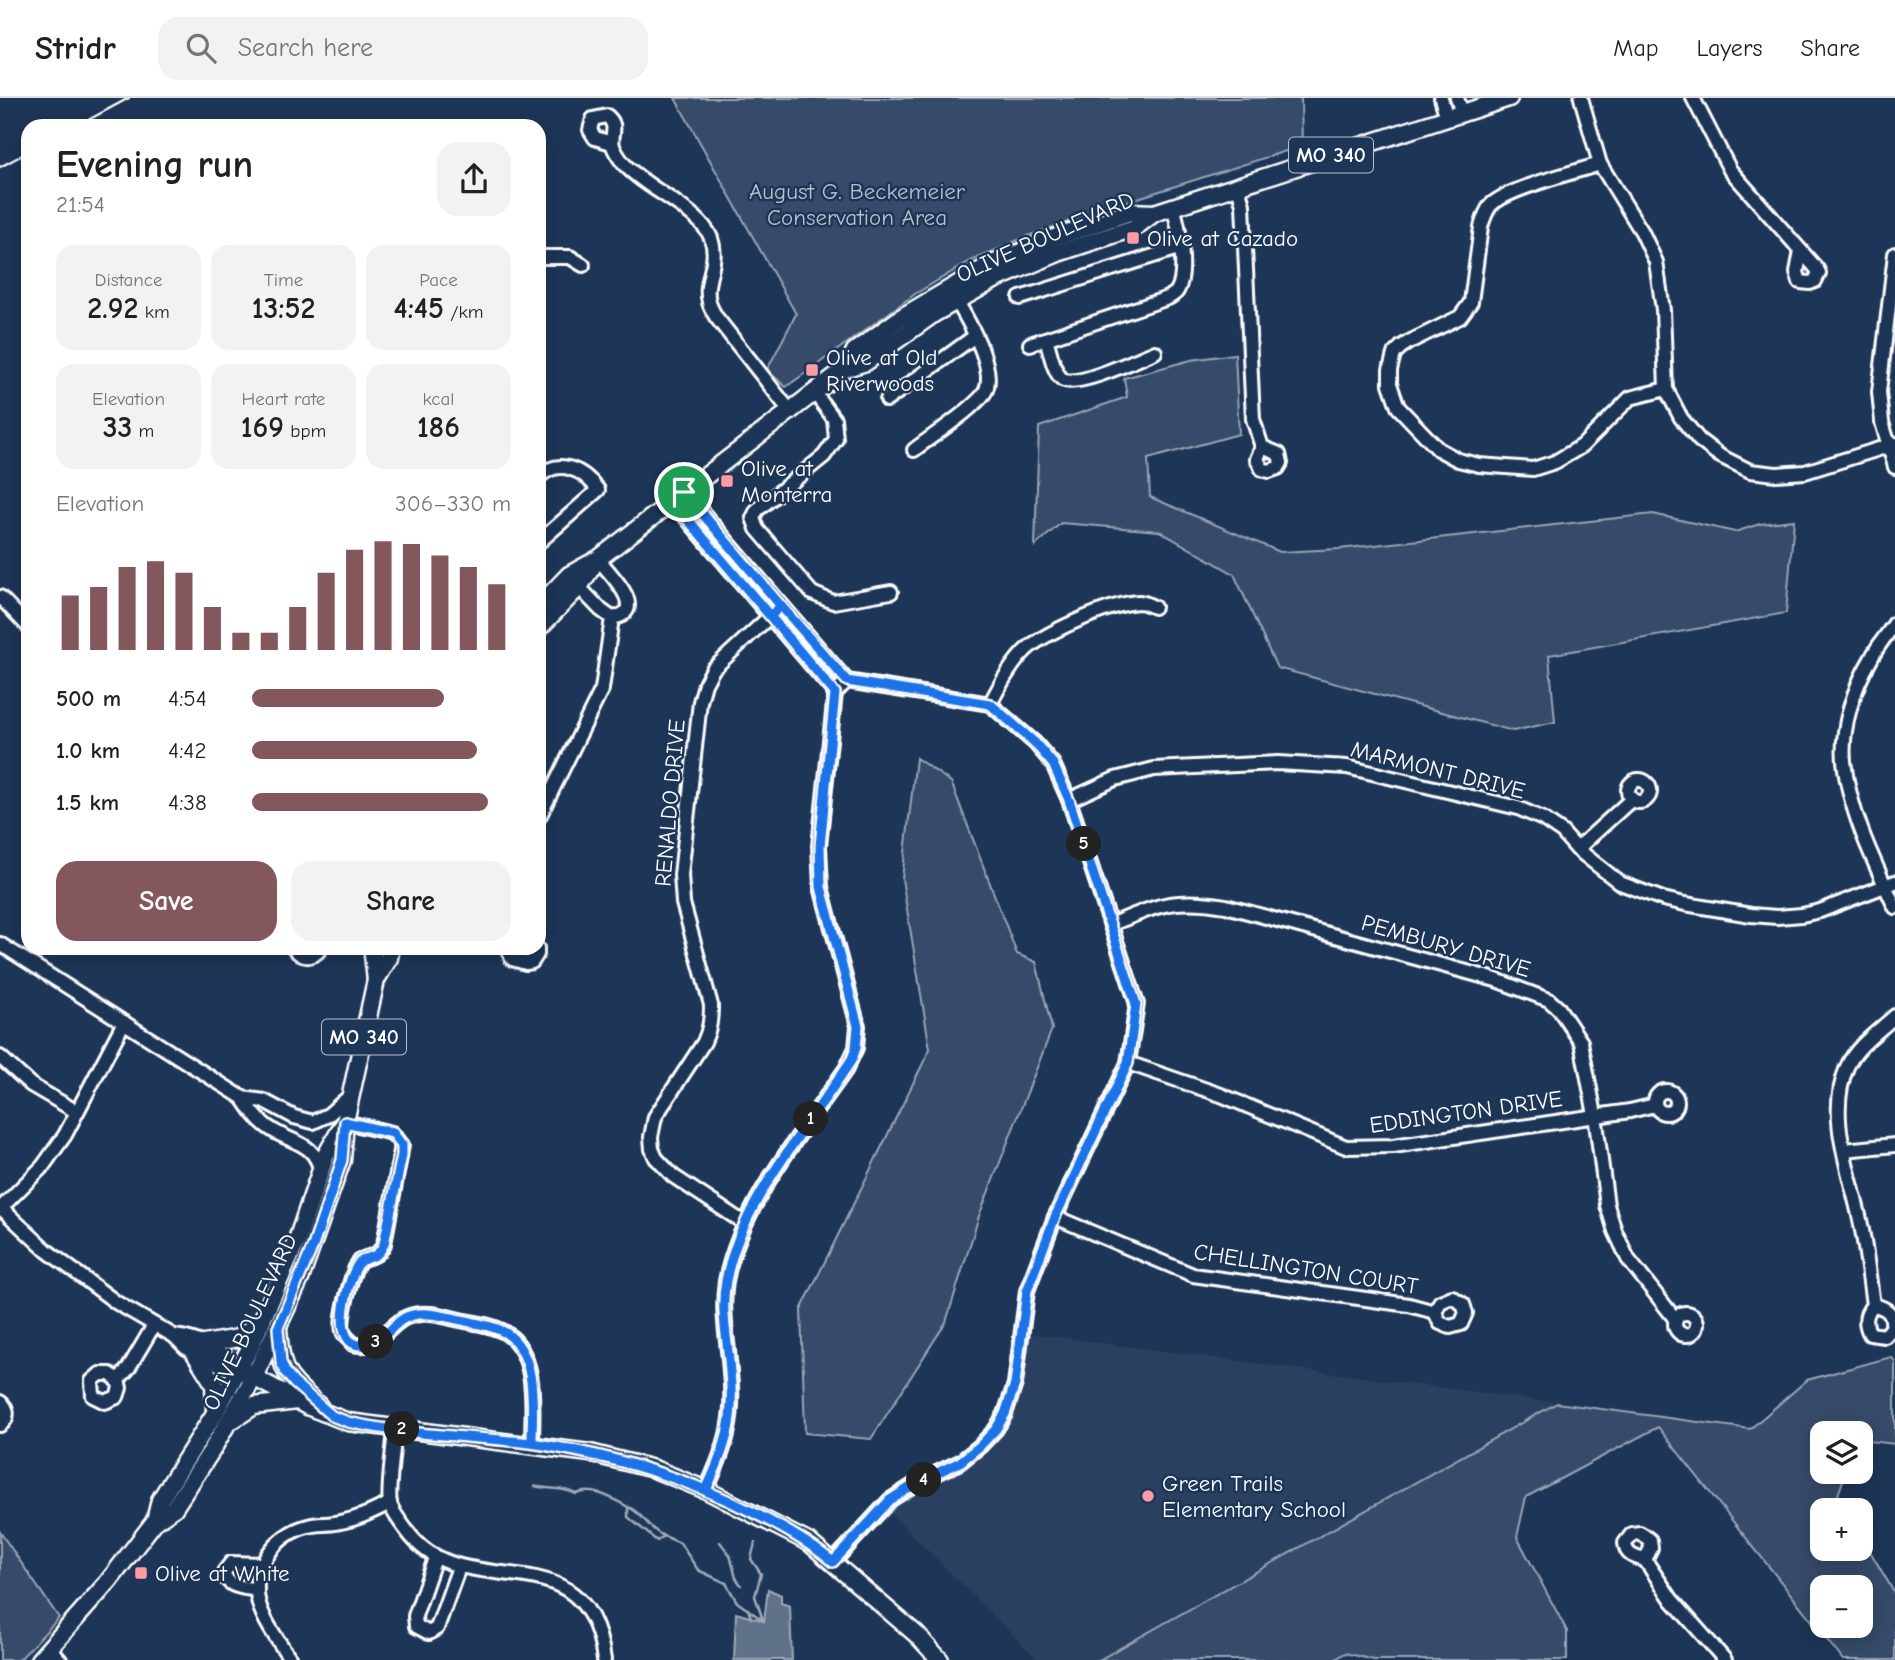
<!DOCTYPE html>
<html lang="en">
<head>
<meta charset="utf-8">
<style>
  body { margin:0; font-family:"Comic Neue",sans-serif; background:#f2f2f2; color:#202124; height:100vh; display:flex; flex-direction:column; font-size:26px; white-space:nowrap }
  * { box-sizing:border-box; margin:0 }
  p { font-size:23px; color:#757577 }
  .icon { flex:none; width:38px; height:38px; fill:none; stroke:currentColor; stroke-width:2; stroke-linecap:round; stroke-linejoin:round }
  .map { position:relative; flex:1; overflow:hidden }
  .details { position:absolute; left:21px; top:21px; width:525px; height:836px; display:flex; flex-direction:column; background:#fff; border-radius:21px; box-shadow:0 4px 18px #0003 }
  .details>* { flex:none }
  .tools { position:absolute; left:1810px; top:1323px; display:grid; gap:14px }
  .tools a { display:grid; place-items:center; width:63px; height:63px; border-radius:14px; background:#fff; box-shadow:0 4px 18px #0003; font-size:35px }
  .pin { position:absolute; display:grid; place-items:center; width:60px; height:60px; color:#fff; margin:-30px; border:4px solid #fff; border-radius:50%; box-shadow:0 2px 7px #0007 }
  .km { position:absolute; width:35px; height:35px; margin:-18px; border-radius:50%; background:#222; color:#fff; font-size:19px; line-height:35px; text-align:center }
  .round { display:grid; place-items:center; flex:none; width:74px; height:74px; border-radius:21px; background:#f2f2f2 }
  .overview { display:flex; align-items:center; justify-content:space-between; height:119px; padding:0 35px }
  h1 { font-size:38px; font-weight:700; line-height:52px }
  .figures { display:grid; grid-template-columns:repeat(3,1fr); gap:10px; height:119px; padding:7px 35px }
  .figures div { display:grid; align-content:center; border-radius:18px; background:#f2f2f2; text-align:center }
  .figures b { font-size:30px; font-weight:700 }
  .figures small { font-size:19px; font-weight:400 }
  .figures p { font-size:19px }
  .chart { height:196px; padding:14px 35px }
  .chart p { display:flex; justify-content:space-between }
  .chart svg { width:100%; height:126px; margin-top:7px; stroke:#84575d; stroke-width:6 }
  .button { display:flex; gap:14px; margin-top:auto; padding:14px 35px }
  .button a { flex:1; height:80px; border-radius:21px; background:#84575d; color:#fff; font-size:28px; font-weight:700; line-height:80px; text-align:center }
  .button a+a { background:#f2f2f2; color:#202124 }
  ul { padding:0 35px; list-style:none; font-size:23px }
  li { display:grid; grid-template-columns:112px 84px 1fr; align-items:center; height:52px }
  li i { height:18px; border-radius:9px; background:#84575d }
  header { display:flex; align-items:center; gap:42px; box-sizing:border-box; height:98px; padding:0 35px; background:#fff; border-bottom:2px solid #e0e0e0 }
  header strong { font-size:33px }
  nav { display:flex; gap:38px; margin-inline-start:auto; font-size:24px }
  .search { width:490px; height:63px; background:#f2f2f2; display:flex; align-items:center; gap:18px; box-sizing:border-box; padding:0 24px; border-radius:21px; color:#757577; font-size:26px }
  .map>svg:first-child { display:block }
  .built { fill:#2a4161 }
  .green { fill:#364b69; stroke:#9aa5b4; stroke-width:2; fill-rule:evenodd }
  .water { fill:#617289; stroke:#a0aab8; stroke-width:2 }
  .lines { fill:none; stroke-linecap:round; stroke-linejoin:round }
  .stream { stroke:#a0aab8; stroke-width:2.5 }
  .minor-casing { stroke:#fff; stroke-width:18 }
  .major-casing { stroke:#fff; stroke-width:21 }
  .minor { stroke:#1d3557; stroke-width:12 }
  .major { stroke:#1d3557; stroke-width:16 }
  .rail { stroke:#fff; stroke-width:2.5 }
  .route-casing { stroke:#fff; stroke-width:14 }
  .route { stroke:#1a73e8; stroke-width:9 }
  .poi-dot { fill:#ff9aa2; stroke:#1d3557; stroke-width:2.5 }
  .labels { text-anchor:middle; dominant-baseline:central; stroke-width:5; stroke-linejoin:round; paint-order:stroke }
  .shield { fill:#1d3557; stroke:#bbc2cd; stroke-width:2 }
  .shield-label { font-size:21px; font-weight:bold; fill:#fff }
  .park-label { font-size:23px; fill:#b9c0ca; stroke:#1d3557 }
  .street-label { font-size:23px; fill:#fff; stroke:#1d3557 }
  .poi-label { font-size:23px; fill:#fff; stroke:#1d3557; text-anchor:start }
</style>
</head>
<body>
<header>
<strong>Stridr</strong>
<div class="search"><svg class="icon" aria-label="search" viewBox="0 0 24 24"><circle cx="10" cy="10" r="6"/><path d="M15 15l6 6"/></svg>Search here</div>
<nav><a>Map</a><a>Layers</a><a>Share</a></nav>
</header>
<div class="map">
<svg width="1895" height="1562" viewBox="0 0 1895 1562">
  <rect width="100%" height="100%" fill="#1d3557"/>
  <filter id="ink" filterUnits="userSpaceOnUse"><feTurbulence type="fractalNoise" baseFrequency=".0143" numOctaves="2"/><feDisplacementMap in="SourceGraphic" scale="14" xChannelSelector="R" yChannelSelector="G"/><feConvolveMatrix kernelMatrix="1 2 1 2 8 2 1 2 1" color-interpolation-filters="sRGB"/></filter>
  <g filter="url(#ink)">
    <path class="built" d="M1026,1235L1557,1305L1099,1562H1038L887,1412L912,1394L959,1371L1005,1326L1014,1309L1019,1288Z"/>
    <g class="green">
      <path d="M675,0H1301L1302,48L1122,105L1025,139L967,165L915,196L786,289L767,272L796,216Z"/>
      <path d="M1235,256L1239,336L1148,361L1150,399L1280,454L1339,451L1653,416L1735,434L1760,426L1794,422L1786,515L1549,557L1555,624L1513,633L1277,570L1234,476L1159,433L1061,425L1035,448L1039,329L1127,299L1124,280L1191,262Z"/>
      <path d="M916,660L951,684L1017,856L1036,864L1052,931L979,1118L946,1224L871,1341L805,1335L801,1212L930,951L902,781Z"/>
      <path d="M1891,1259L1895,1263V1346L1860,1342V1335H1822V1374H1846L1838,1397L1846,1412H1822V1451H1860V1436L1895,1496V1562H1843L1658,1329L1526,1399L1517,1439L1567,1533V1562H1374L1345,1555L1334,1562H1099L1557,1305L1750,1331L1807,1282ZM1860,1489V1528H1822V1489Z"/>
      <path d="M0,1434L59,1520L19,1562H0Z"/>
    </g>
    <path class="water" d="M768,1491L781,1497V1505L790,1508L792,1562H734L736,1515L764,1523Z"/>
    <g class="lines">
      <g class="stream">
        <path d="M535,1388C548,1392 564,1389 576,1396C595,1389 611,1400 628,1409V1419L657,1443L664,1438L680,1445L698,1472L726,1485L737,1504L764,1523"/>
        <path d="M628,1409C642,1414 648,1431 662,1437"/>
        <path d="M720,1444L730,1457L736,1480L741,1487"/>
        <path d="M755,1445L751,1461L761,1476L755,1498L763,1522"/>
        <path d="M748,1511L751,1520"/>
      </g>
      <defs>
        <g id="minor">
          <path d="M1441,0L1447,20"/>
          <path d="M1457,0L1462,15"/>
          <path d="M1581,0L1600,66L1642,134L1656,164L1663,212L1666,291L1681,320L1699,342L1720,358L1750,373L1776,376L1805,374L1895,346"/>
          <path d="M1693,0L1730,72L1817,171L1819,175L1815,183L1810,185L1800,184L1797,174L1801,153"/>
          <path d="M612,45L595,40L590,32L593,21L607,18C619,28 610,36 613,48C615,54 620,61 624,66C646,91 700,112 711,140C720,165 703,182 709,204C710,209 713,214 716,219L790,313"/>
          <path d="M1600,66C1576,74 1505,91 1490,108C1485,115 1483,122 1481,129L1471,204L1460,219L1409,244L1401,249L1394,256L1390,272V286L1398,309L1438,351L1458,362L1479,367L1533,371L1555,364L1582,348L1630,300L1666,291"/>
          <path d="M1238,88L1243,107L1253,321L1262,349L1279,356L1281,365L1278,370L1269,373L1262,371L1257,361L1262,349"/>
          <path d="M1895,156L1879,294L1882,324L1895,369"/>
          <path d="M539,159H570L583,167"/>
          <path d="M1020,200L1182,149"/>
          <path d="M1046,241C1050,251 1053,274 1062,281C1076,291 1138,261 1155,254"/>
          <path d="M1030,246L1168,200C1170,199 1176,195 1177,193C1188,176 1179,127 1173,109"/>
          <path d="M814,294L834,321L836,341L824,358L757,412L753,420L757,431L812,495L833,504L891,494"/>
          <path d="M887,302L975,238"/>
          <path d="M914,352C929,340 980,307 986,292C996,267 965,217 952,195"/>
          <path d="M539,379C559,359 584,372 598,392L539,444"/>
          <path d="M685,394L847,583L990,606L1035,645L1053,666L1069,702L1137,906L1128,965L1055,1119L1027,1193L1015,1286L1005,1316L996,1331L980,1348L960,1364L920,1383L890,1402L833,1464"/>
          <path d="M672,403L835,595"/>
          <path d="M579,489L601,512L612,520C651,514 608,474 598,461"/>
          <path d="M0,499L28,528"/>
          <path d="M1895,525C1887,537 1877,548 1871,561C1854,589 1841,630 1844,663C1849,713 1874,764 1895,809"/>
          <path d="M990,606C999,589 1009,570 1022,556C1039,536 1112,505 1139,504C1144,504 1149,507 1154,509"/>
          <circle cx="1639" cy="693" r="11"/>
          <path d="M1069,702L1115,681L1154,671L1278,665L1347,669L1518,710L1543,721L1562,734L1577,751L1620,785L1663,801L1685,806L1751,817L1777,819L1802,817L1820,813L1895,784"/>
          <path d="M539,719L602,591L612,520"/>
          <path d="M1577,751L1632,701"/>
          <path d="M1112,826C1159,807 1174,799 1226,808L1496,882L1549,902L1559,911L1581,944L1595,1017L1607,1107L1615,1133L1628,1161L1676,1222"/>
          <path d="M0,846L243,1000L264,1003L294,1019L313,1024L328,1017L351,997"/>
          <path d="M294,850C302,861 313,861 321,850"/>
          <path d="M510,850L509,854L512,861L526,865L532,864L537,856V850"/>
          <path d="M0,959L31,987L77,1014"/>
          <path d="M1128,965L1221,997L1346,1049L1393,1048L1630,1013L1655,1007"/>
          <circle cx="1666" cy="1004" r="11"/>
          <path d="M243,1000C249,1009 255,1019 264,1026C286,1046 315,1040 321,1075"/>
          <path d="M345,1024L392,1035L402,1047L384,1146C375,1164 367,1155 359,1164C352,1173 339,1223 343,1233C344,1238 350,1242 353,1246C380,1253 387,1227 407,1219C424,1212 443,1218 460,1222C475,1225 493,1227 506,1235C539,1257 532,1312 532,1345"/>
          <path d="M1844,1052L1895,1047"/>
          <path d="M0,1109L46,1152L117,1205L174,1238L186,1250L222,1268L239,1271C221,1252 200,1241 174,1238"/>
          <path d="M0,1111L43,1068L65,1037L124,924"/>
          <path d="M1055,1119L1193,1177L1409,1207L1435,1214L1440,1204L1452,1199L1463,1206L1466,1215L1461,1226L1450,1229L1440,1225L1435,1214"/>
          <path d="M744,1125L673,1078L656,1060L652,1051L651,1039L655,1019L704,944C710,931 711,921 711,907L683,805L681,777L700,604L705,586L713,571L781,508"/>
          <path d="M1873,1207C1887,1210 1894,1215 1892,1230L1885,1238L1870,1236C1864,1225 1865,1216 1873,1207C1869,1178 1866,1150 1860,1122C1850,1073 1826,1018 1847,969C1856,948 1879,933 1895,918"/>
          <circle cx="1686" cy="1226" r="11"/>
          <path d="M118,1282L110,1276H100L92,1283L93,1298L105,1304L117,1299L120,1290L118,1282L128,1271L154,1227"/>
          <path d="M0,1304C9,1310 9,1321 0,1327"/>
          <path d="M395,1331C394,1347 387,1393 390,1406C393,1415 401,1425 407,1433C464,1512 587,1429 604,1562"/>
          <path d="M706,1392C726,1349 735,1322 730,1274C728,1243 721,1215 726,1183C740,1108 803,1033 846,971L856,950L858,928L821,789L819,748L835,595L847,583"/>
          <path d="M435,1460L415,1518L416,1528L429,1535L437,1530L459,1469"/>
          <path d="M1645,1462L1651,1450L1650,1442L1640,1435L1632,1436L1625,1445C1626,1458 1635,1459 1645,1462L1672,1502L1725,1562"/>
          <path d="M257,1492C244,1489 226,1490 224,1474L231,1465L262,1466"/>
          <path d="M50,1551L60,1562"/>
          <path d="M291,1562C280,1545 265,1526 259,1506C249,1472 275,1436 308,1428C318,1425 329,1427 340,1424C358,1421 374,1413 390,1405"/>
        </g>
        <g id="major">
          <path d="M846,270L855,253L902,219L990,167L1057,139L1130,114L1154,115L1509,0"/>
          <path d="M539,508L569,477L598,461L846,270L866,264L935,215L996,181L1058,155L1134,130L1154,115"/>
          <path d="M539,530L579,489L596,463"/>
          <path d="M374,850L373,857L376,882"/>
          <path d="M278,1230C281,1276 285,1277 319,1308"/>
          <path d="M204,1246L238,1240L259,1225"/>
          <path d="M194,1254L214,1286L215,1312"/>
          <path d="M239,1271L307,1308L348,1324L590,1355L654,1371L706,1392L810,1445L917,1537L940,1562"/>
          <path d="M231,1323L254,1308L297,1303"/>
          <path d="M155,1423L160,1402L215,1315L250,1250L297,1142L326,1057L342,1029"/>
          <path d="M39,1562L108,1484L155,1423L174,1410L212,1352L254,1279L300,1181L342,1062L345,1024L376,882L389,860L391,850"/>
        </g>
      </defs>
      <use href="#minor" class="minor-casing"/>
      <use href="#major" class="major-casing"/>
      <use href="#minor" class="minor"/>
      <use href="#major" class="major"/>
      <g class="rail">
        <path d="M77,28L129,0"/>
        <path d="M0,69L28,54"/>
      </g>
    </g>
  </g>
  <g class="lines" filter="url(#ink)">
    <defs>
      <path id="route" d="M684,394L781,508L770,518L835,595L820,748L821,789L858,928L856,950L852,961C808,1030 741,1102 726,1183C720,1215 728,1242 730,1274C735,1322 726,1349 706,1392C649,1369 591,1353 530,1345C470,1338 407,1337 348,1324L332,1318L294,1285L285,1274L281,1264L278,1230L313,1148L342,1062L345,1024L393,1035L402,1047V1057L384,1146C375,1166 364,1155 357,1168C347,1185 328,1251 365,1247C386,1245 393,1221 413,1217C430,1213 449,1220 466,1223C479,1226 495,1228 506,1235C539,1257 532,1312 532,1345C616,1359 680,1377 756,1416C783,1430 809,1444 833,1464L890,1402L920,1383L960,1364L980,1348L996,1331L1005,1316L1015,1286L1027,1193L1055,1119L1128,965L1136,906L1069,702L1053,666L1035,645L990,606L847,583L781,508L770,518L672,403L684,394"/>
    </defs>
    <use href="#route" class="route-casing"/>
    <use href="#route" class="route"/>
  </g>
  <g class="poi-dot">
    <rect x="1126" y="133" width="14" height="14" rx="3.5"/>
    <rect x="805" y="265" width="14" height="14" rx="3.5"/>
    <rect x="720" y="376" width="14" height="14" rx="3.5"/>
    <circle cx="1148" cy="1398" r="7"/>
    <rect x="134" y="1468" width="14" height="14" rx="3.5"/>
  </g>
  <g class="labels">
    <g class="shield">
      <rect x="1289" y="39.5" width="84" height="35" rx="5"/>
      <rect x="322" y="921.5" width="84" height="35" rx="5"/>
    </g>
    <g class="shield-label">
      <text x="1331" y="57">MO 340</text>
      <text x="364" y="939">MO 340</text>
    </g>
    <g class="park-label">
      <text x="857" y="93">August G. Beckemeier<tspan x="857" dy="26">Conservation Area</tspan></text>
    </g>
    <g class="street-label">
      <text transform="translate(1045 139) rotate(-24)">OLIVE BOULEVARD</text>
      <text transform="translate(1438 672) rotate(14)">MARMONT DRIVE</text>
      <text transform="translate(670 705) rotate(-85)">RENALDO DRIVE</text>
      <text transform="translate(1446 848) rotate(16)">PEMBURY DRIVE</text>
      <text transform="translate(1466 1014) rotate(-8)">EDDINGTON DRIVE</text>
      <text transform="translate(1306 1171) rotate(9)">CHELLINGTON COURT</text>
      <text transform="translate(250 1224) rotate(-65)">OLIVE BOULEVARD</text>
    </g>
    <g class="poi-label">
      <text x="1147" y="140">Olive at Cazado</text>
      <text x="826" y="259">Olive at Old<tspan x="826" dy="26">Riverwoods</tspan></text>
      <text x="741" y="370">Olive at<tspan x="741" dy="26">Monterra</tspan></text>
      <text x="1162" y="1385">Green Trails<tspan x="1162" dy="26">Elementary School</tspan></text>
      <text x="155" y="1475">Olive at White</text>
    </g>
  </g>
</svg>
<div class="tools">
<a><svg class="icon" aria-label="layers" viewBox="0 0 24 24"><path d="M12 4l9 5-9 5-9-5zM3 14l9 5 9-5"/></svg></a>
<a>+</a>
<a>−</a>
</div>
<div class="pin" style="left:684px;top:394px;background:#1e9e55"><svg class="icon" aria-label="arrive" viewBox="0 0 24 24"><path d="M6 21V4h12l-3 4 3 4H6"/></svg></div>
<b class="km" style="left:811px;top:1021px">1</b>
<b class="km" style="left:402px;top:1331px">2</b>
<b class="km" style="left:376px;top:1244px">3</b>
<b class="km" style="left:924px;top:1382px">4</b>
<b class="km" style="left:1084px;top:746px">5</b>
<section class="details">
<div class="overview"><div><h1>Evening run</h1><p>21:54</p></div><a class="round"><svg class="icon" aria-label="share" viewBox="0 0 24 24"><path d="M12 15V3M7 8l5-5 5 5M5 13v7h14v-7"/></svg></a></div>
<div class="figures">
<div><p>Distance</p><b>2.92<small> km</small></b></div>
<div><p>Time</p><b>13:52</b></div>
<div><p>Pace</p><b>4:45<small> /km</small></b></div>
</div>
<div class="figures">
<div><p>Elevation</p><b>33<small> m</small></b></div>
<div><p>Heart rate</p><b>169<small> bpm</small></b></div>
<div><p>kcal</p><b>186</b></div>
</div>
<div class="chart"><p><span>Elevation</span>306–330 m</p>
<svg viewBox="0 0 160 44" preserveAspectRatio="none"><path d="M5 44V25M15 44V22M25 44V15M35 44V13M45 44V17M55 44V29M65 44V38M75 44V38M85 44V29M95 44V17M105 44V9M115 44V6M125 44V7M135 44V11M145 44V15M155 44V21"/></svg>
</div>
<ul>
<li><b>500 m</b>4:54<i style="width:74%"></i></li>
<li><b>1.0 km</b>4:42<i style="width:87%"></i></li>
<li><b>1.5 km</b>4:38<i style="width:91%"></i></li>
</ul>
<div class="button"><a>Save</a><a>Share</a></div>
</section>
</div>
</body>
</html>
